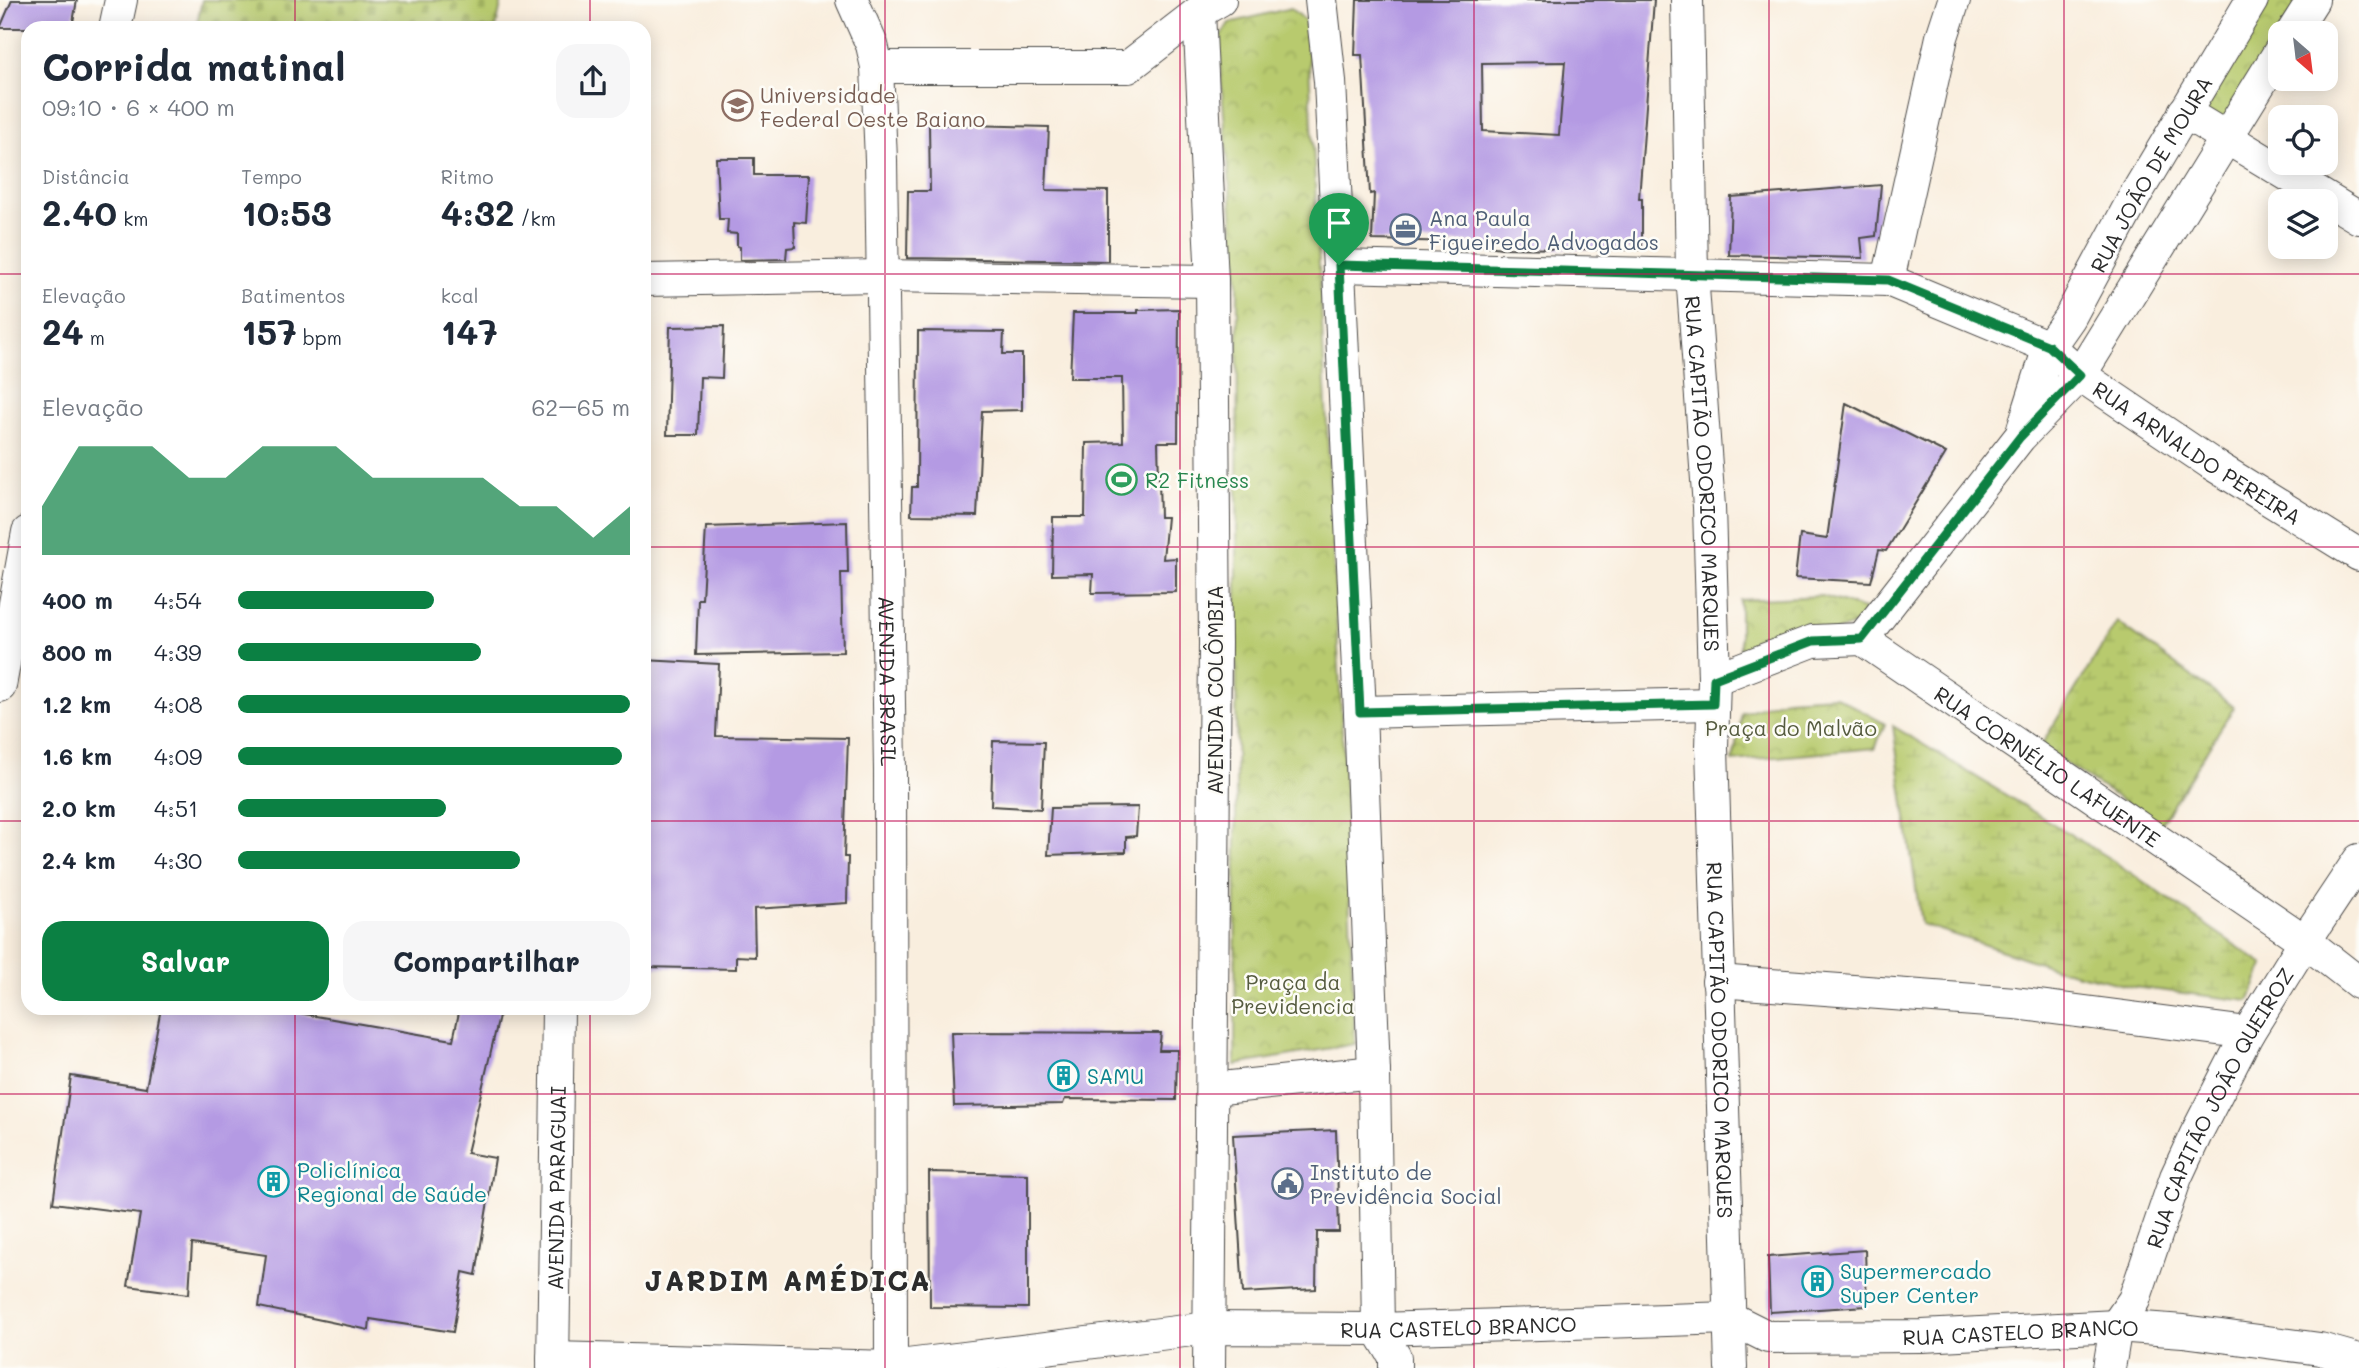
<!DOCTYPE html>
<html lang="pt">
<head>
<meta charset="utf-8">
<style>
  body { margin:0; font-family:Mali,sans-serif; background:#f6f6f7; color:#1f2937; height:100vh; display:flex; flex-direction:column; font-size:26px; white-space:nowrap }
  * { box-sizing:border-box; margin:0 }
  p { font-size:23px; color:#747a83 }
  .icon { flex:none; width:38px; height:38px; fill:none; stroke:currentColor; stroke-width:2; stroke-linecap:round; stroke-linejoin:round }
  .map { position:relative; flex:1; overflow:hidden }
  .sheet { position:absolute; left:21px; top:21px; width:630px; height:994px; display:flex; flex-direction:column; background:#fff; border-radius:21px; box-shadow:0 4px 18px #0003 }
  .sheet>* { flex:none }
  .needle { width:46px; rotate:152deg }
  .buttons { position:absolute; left:2268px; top:21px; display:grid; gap:14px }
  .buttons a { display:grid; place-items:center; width:70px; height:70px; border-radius:14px; background:#fff; box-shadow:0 4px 18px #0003; font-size:35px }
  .pin { position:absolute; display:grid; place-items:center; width:60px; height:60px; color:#fff; margin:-72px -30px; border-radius:50% 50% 50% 0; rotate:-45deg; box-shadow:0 0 7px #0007 }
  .pin .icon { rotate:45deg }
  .round { display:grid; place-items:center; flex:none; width:74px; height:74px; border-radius:21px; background:#f6f6f7 }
  .overview { display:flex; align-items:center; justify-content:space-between; height:119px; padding:0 21px }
  h1 { font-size:38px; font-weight:800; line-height:52px }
  .metrics { display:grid; grid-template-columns:repeat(3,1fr); gap:10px; height:119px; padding:7px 21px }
  .metrics div { display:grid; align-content:center }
  .metrics b { font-size:35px; font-weight:800 }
  .metrics small { font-size:19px; font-weight:400 }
  .metrics p { font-size:19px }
  .chart { height:196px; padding:14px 21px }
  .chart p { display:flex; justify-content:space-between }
  .chart svg { width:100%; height:126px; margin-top:7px; fill:#0b8043; opacity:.7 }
  .action { display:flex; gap:14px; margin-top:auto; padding:14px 21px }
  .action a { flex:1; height:80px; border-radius:21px; background:#0b8043; color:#fff; font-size:28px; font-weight:800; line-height:80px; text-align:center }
  .action a+a { background:#f6f6f7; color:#1f2937 }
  ul { padding:0 21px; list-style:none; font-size:23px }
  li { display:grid; grid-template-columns:112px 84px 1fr; align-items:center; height:52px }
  li i { height:18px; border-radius:9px; background:#0b8043 }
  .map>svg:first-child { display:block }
  .wetland { fill:url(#wetland-marsh); stroke:#727a4c; stroke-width:2 }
  .cemetery { fill:url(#cemetery-stones); stroke:#727a4c; stroke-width:2 }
  .park { fill:url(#park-crowns); stroke:#727a4c; stroke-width:2 }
  .building { fill:#b49ae3; fill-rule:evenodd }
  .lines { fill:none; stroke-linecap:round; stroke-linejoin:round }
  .minor-casing { stroke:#4a4846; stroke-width:34 }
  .minor { stroke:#fff; stroke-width:32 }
  .route-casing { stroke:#fff; stroke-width:14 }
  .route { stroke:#0b8043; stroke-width:9 }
  .grid { fill:none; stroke:#c2185b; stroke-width:2; stroke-opacity:0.55 }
  .labels { text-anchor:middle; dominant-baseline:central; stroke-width:5; stroke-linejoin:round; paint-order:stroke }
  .education-label { font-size:21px; fill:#785e54; stroke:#fdfcf7; text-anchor:start }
  .street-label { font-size:21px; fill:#2b2b2b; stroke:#fdfcf7 }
  .service-label { font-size:21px; fill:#4e5e75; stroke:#fdfcf7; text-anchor:start }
  .leisure-label { font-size:21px; fill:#27864d; stroke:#fdfcf7; text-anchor:start }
  .park-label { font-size:21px; fill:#555b3f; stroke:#fdfcf7 }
  .culture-label { font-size:21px; fill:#0d838f; stroke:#fdfcf7; text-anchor:start }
  .district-label { font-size:28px; font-weight:bold; letter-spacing:2px; fill:#2b2b2b; stroke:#fdfcf7 }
</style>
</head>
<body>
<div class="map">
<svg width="2359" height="1368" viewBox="0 0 2359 1368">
  <defs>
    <pattern id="wetland-marsh" width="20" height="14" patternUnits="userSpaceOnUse" patternTransform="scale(1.75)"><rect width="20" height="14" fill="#b8ca6e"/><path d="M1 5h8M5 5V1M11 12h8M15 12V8" fill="none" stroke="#9eae5f"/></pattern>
    <pattern id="cemetery-stones" width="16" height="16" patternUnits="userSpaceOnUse" patternTransform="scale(1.75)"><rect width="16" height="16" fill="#b8ca6e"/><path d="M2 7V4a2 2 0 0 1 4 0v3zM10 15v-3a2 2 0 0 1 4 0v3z" fill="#9eae5f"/></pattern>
    <pattern id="park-crowns" width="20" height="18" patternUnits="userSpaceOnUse" patternTransform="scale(1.75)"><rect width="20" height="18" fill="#b8ca6e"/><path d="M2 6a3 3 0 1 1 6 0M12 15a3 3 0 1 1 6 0" fill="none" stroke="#9eae5f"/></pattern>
  </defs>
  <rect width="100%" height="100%" fill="#fdfcf7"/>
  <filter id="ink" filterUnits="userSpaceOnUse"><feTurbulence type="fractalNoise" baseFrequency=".0143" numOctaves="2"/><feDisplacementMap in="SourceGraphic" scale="14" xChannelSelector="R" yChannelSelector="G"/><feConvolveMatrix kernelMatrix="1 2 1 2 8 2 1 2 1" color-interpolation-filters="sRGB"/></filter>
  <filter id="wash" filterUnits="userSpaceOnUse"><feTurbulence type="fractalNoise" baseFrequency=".00686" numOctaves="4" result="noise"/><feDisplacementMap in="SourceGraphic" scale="28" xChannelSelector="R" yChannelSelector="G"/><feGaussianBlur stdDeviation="1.57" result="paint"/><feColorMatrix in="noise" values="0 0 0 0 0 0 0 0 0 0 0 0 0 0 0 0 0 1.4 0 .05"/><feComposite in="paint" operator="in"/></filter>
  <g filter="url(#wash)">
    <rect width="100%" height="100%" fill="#f9eede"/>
    <g class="wetland">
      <path d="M2117,622L2234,707L2160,825L2040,747Z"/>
      <path d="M1893,726L2112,860L2264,965L2249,1001L2133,987L2058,969L1921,924Z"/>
    </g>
    <path class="cemetery" d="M202,0H502L496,28H196Z"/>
    <g class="park">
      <path d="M2260,0H2310L2230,131L2193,108Z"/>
      <path d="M1291,8L1307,22L1345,790L1355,1044L1235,1065L1238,286L1218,41L1229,23Z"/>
      <path d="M1822,596L1881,614L1740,669V600Z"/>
      <path d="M1835,696L1885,724L1875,748L1733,761L1742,713L1786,699Z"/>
    </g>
    <g id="blocks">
      <g class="building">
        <path d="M12,0H77L72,28H0Z"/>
        <path d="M1357,0H1654L1639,199H1642V250L1501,248L1462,242L1372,240L1374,193L1370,194L1362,55H1355ZM1565,62L1559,135L1483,131L1482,63Z"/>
        <path d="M929,124L1049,127L1046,190L1108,191V261L907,258L908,191H930Z"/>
        <path d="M716,158H754V175H809L806,223L794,222L795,247L787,248L786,259L740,260V247L737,246V234L727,233L728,219H719Z"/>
        <path d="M1881,185L1876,236L1861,238L1863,258L1729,255L1731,197Z"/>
        <path d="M1179,309L1178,442H1158L1160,517H1167L1163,559L1176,558V592L1092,593L1093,574L1052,575L1053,517H1085L1086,443L1123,442L1122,378H1070L1073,313H1138V310Z"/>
        <path d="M724,326L722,378L700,377L698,435H667L670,327Z"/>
        <path d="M918,331L1004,332L1003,354H1022V410L982,411L977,516L911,515L912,487H917Z"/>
        <path d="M1846,403L1946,453L1886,551L1879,550L1871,582L1795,578L1800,535L1827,539Z"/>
        <path d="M847,522L848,573H841L843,652L696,655L698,599H702L706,527Z"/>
        <path d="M644,660L719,664L716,736L848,738L844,857H848L847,903L754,909L755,957L736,956V969L644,967Z"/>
        <path d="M993,741L1044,742L1041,809L991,806Z"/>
        <path d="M1138,807L1136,836L1126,837V852L1048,855L1051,808Z"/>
        <path d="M161,1008H270L453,1040L460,1008H501L467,1153L495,1158L476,1275L463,1272L453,1332L370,1319L369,1330L259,1307L266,1255L192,1244L189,1294L128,1286L140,1214L53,1203L71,1076L146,1088Z"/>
        <path d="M951,1032L1161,1033L1159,1050H1177L1176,1100L1065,1099L1063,1104L954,1106Z"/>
        <path d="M1336,1130L1339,1232H1317L1316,1289L1243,1293L1233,1135Z"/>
        <path d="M929,1172L1028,1174V1308L930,1307Z"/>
        <path d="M1865,1250L1867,1306L1770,1312L1768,1257Z"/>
      </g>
    </g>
  </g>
  <g filter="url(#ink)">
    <use href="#blocks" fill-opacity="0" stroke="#4a4846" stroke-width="2"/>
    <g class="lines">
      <defs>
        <g id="minor">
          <path id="s1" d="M852,0L872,45L877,67L881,160L890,771L891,1368"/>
          <path d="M1321,0L1330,81L1360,712L1374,1072L1378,1329L1395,1357V1368"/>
          <path id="s2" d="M1687,0L1692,274L1709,507L1714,679L1712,748L1731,1368"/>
          <path d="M1199,12L1212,281L1215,643L1209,1368"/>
          <path d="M115,28L121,0"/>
          <path d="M2292,33L2313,0"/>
          <path d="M877,67H1128L1199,12L1220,0"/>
          <path d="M2184,112L2359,218"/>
          <path id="s3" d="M1339,266L1888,280L2049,347L2080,375L2212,464L2359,555"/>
          <path d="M644,280L882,276L1212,281"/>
          <path d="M1888,280L1942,37L1954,0"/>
          <path id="s4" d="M2023,429L2049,347L2070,317L2136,194L2252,0"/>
          <path d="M1862,639L2020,437L2080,375L2280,51"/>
          <path id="s5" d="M1714,679L1813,641L1862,639L2305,941L2359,983"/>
          <path d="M0,686L28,532"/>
          <path d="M1360,712L1713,704"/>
          <path d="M1718,981L2015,1003L2248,1033"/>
          <path d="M1212,1089L1374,1072"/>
          <path id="s6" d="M553,1358L891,1367L1209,1328L1378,1329L1730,1318L1768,1337L1922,1336L2116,1326L2183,1331L2320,1349L2359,1360"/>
          <path id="s7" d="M553,1368L558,1008"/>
          <path id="s8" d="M2109,1368L2116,1326L2134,1300L2176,1177L2196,1134L2248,1033L2305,941L2359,860"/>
        </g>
      </defs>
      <use href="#minor" class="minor-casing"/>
      <use href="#minor" class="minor"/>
    </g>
  </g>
  <g class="lines" filter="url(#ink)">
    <defs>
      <path id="route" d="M1339,265L1888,280L2049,346L2080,375L2020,437L1862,639L1813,641L1714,679L1713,704L1360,712Z"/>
    </defs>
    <use href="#route" class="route-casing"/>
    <use href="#route" class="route"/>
  </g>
  <path class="grid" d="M295,0V28M590,0V28M885,0V1368M1180,0V1368M1474,0V1368M1769,0V1368M2064,0V1368M0,274H28M644,274H2359M0,547H28M644,547H2359M0,821H28M644,821H2359M295,1008V1368M590,1008V1368M0,1094H2359"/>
  <defs>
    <symbol id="university-ring" viewBox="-11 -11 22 22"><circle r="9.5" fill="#fdfcf7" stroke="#8d6e63" stroke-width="1.5"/><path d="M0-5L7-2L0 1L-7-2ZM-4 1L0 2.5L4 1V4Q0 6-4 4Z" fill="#8d6e63"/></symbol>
    <symbol id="office-ring" viewBox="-11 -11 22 22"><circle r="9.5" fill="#fdfcf7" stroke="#5c6f8a" stroke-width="1.5"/><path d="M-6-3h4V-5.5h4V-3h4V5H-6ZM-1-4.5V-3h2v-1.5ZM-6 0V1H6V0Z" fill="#5c6f8a"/></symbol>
    <symbol id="stadium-ring" viewBox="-11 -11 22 22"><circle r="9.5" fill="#fdfcf7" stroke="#2e9e5b" stroke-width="1.5"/><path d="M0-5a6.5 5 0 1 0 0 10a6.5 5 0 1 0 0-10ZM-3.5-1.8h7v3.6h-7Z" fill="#2e9e5b"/></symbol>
    <symbol id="building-ring" viewBox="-11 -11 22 22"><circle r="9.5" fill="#fdfcf7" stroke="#0f9aa8" stroke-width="1.5"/><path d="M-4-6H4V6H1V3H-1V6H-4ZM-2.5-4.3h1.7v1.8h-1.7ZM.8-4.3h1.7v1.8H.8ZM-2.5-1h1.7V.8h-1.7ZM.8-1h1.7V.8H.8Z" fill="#0f9aa8"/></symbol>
    <symbol id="civic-ring" viewBox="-11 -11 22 22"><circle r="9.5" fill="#fdfcf7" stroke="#5c6f8a" stroke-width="1.5"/><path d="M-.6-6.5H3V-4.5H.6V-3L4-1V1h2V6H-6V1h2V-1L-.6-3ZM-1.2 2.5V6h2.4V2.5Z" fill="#5c6f8a"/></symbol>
  </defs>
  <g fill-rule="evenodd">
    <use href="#university-ring" x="720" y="88" width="35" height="35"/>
    <use href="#office-ring" x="1388" y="212" width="35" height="35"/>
    <use href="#stadium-ring" x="1104" y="462" width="35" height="35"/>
    <use href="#building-ring" x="1046" y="1058" width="35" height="35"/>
    <use href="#building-ring" x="256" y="1164" width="35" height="35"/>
    <use href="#civic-ring" x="1270" y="1166" width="35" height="35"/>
    <use href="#building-ring" x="1800" y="1264" width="35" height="35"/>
  </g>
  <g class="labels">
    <g class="education-label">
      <text x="760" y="94">Universidade<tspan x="760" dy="24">Federal Oeste Baiano</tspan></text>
    </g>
    <g class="street-label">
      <text stroke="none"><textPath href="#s4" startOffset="287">RUA JOÃO DE MOURA</textPath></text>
      <text stroke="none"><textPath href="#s3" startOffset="906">RUA ARNALDO PEREIRA</textPath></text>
      <text stroke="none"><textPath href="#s2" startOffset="474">RUA CAPITÃO ODORICO MARQUES</textPath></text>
      <text stroke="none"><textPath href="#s1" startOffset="686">AVENIDA BRASIL</textPath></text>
      <text transform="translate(1214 690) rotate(-90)">AVENIDA COLÔMBIA</text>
      <text stroke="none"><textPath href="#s5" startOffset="380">RUA CORNÉLIO LAFUENTE</textPath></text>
      <text stroke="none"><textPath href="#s2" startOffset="1041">RUA CAPITÃO ODORICO MARQUES</textPath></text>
      <text stroke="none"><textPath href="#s8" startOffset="285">RUA CAPITÃO JOÃO QUEIROZ</textPath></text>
      <text stroke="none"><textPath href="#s7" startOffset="180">AVENIDA PARAGUAI</textPath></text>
      <text stroke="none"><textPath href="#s6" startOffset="908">RUA CASTELO BRANCO</textPath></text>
      <text stroke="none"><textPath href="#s6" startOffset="1475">RUA CASTELO BRANCO</textPath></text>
    </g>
    <g class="service-label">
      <text x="1429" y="217">Ana Paula<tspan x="1429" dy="24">Figueiredo Advogados</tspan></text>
      <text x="1310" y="1171">Instituto de<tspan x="1310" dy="24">Previdência Social</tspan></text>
    </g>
    <g class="leisure-label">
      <text x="1145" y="479">R2 Fitness</text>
    </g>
    <g class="park-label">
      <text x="1791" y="727">Praça do Malvão</text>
      <text x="1293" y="981">Praça da<tspan x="1293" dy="24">Previdencia</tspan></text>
    </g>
    <g class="culture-label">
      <text x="1087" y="1075">SAMU</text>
      <text x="297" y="1169">Policlínica<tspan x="297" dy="24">Regional de Saúde</tspan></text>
      <text x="1840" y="1270">Supermercado<tspan x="1840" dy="24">Super Center</tspan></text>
    </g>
    <g class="district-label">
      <text x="788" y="1280">JARDIM AMÉDICA</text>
    </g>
  </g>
</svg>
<div class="buttons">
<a><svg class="needle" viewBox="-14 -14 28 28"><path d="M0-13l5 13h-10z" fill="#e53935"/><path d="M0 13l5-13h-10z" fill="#747a83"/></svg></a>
<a><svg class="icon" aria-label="locate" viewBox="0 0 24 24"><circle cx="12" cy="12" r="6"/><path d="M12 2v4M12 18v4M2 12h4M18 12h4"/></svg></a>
<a><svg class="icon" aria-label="layers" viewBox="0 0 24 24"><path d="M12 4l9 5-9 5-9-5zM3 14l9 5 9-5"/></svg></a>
</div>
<div class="pin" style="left:1339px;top:265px;background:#1e9e55"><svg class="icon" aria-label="arrive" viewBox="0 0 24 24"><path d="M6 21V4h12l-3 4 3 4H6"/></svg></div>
<section class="sheet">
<div class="overview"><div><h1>Corrida matinal</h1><p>09:10 · 6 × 400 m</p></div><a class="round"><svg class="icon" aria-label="share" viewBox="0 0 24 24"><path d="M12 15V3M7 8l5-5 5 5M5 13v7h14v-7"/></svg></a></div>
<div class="metrics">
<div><p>Distância</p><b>2.40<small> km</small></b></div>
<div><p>Tempo</p><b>10:53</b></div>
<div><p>Ritmo</p><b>4:32<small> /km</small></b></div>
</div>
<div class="metrics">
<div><p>Elevação</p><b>24<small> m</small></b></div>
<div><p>Batimentos</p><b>157<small> bpm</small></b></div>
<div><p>kcal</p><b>147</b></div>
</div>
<div class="chart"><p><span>Elevação</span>62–65 m</p>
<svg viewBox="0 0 160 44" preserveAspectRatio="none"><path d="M0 44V27L10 6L20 6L30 6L40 17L50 17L60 6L70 6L80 6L90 17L100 17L110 17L120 17L130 27L140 27L150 38L160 27V44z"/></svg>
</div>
<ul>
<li><b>400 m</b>4:54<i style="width:50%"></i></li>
<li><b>800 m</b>4:39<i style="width:62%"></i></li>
<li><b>1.2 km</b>4:08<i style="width:100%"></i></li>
<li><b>1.6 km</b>4:09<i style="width:98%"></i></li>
<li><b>2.0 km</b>4:51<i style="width:53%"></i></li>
<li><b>2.4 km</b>4:30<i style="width:72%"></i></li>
</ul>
<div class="action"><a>Salvar</a><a>Compartilhar</a></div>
</section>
</div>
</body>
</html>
